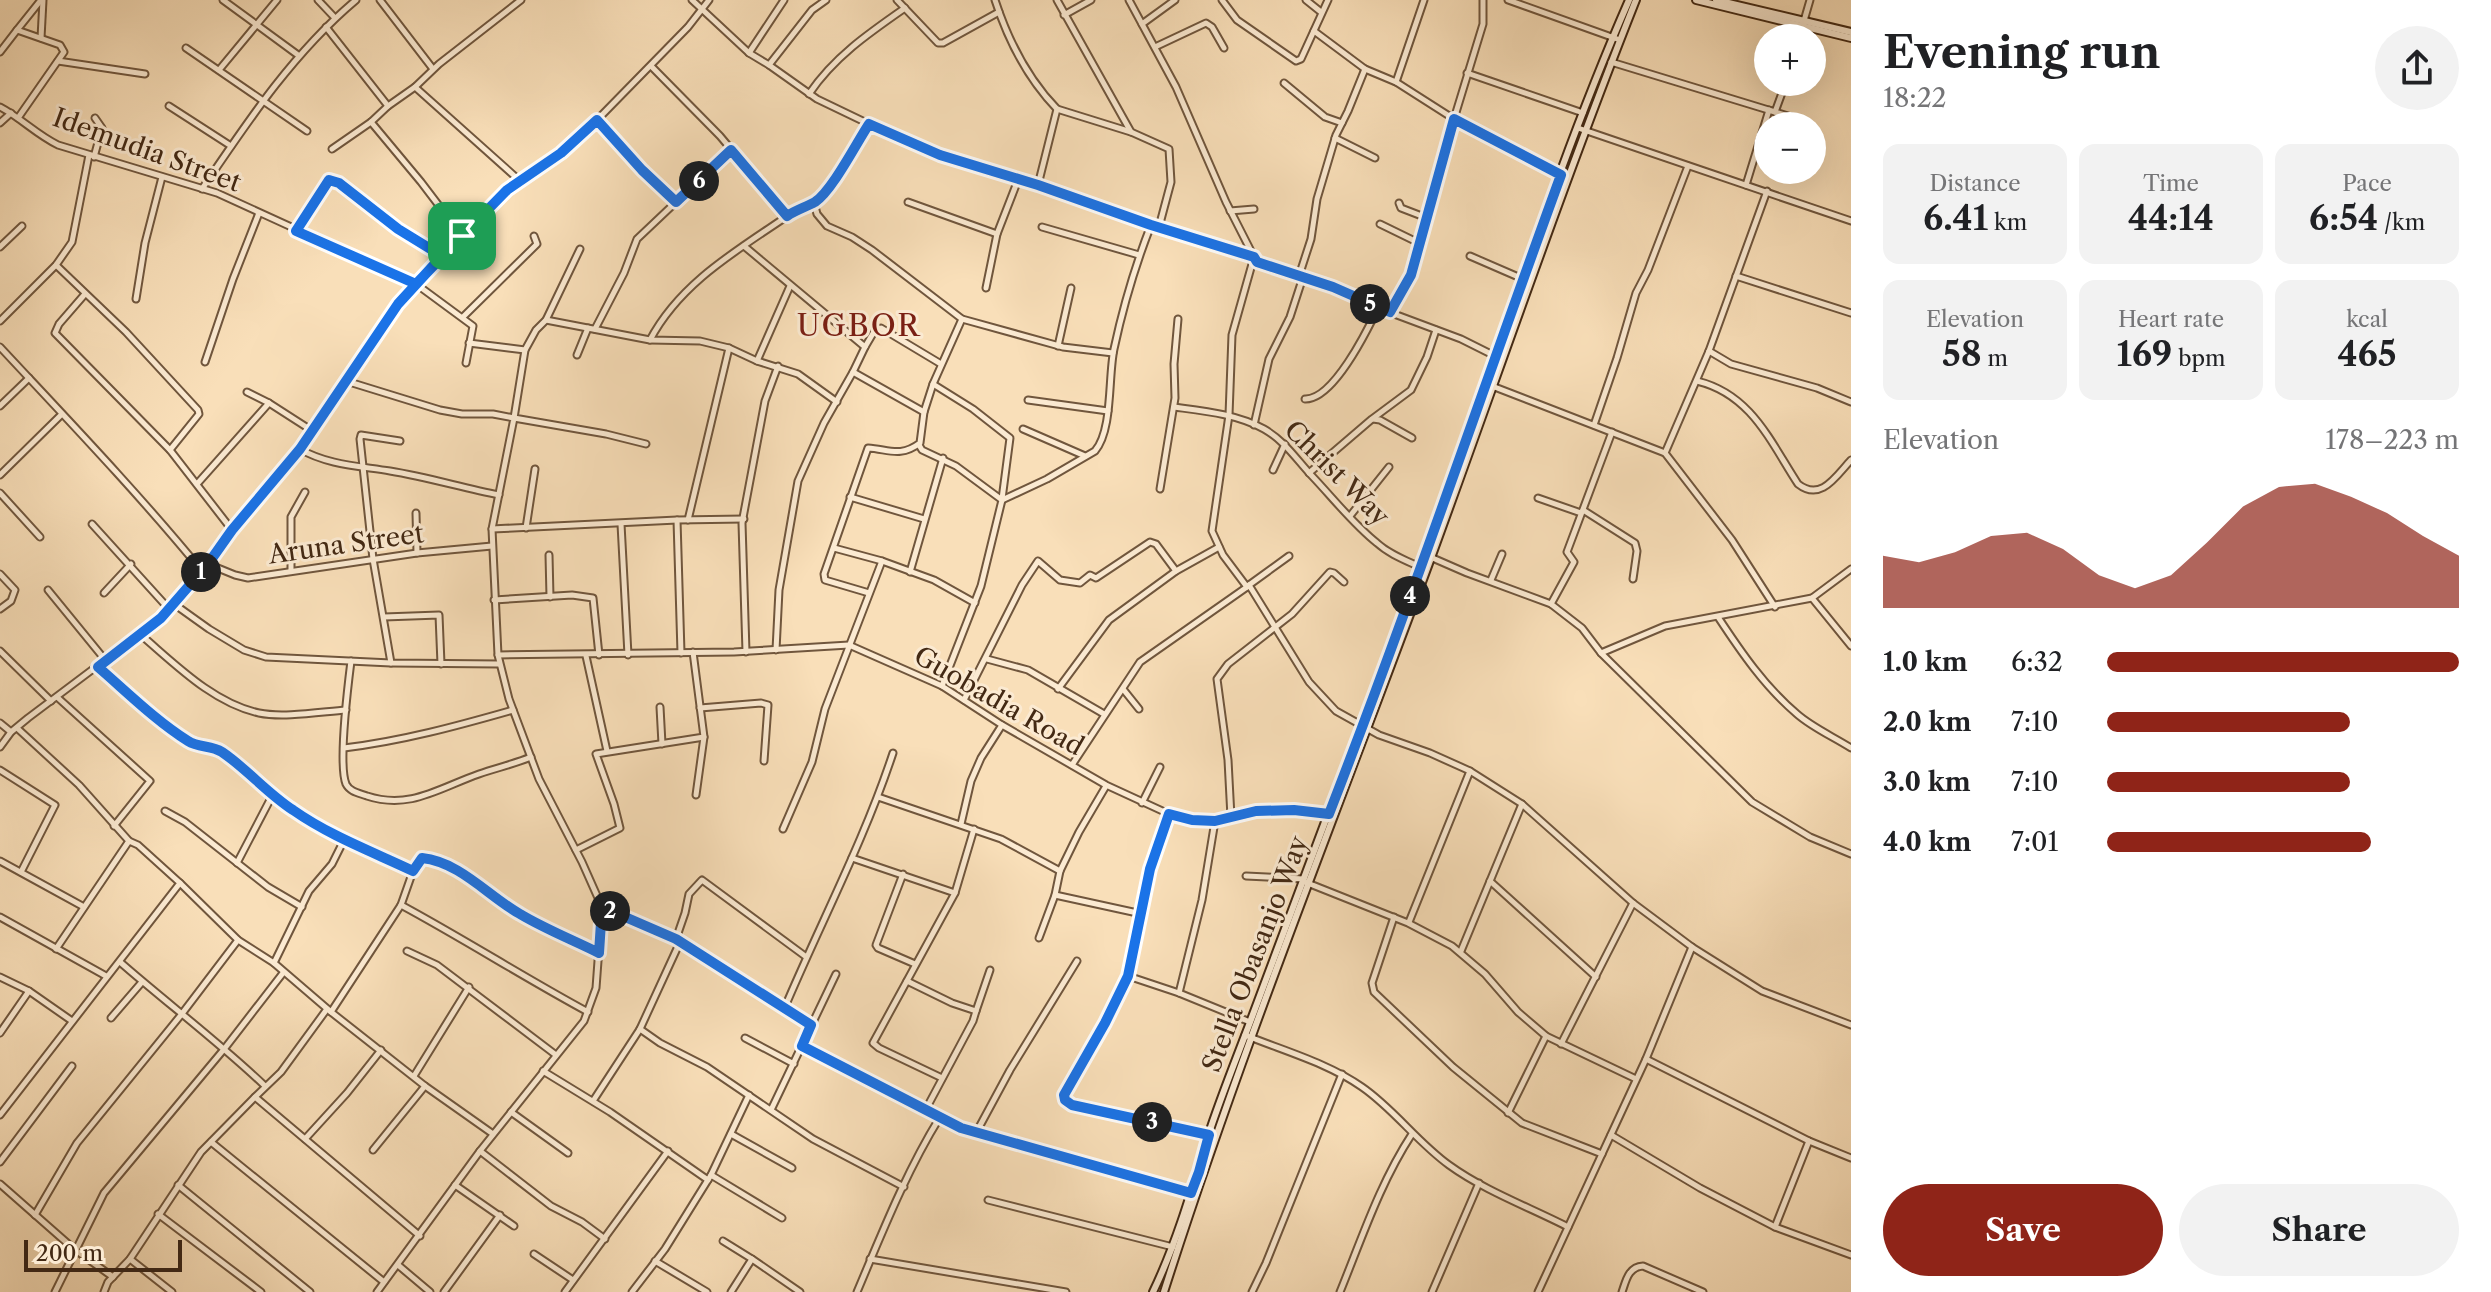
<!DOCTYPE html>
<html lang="en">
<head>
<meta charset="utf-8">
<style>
  body { margin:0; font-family:"Libre Caslon Text",serif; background:#f2f2f2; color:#202124; height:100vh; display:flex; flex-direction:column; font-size:30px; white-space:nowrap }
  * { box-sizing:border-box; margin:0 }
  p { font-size:26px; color:#757577 }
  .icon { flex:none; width:44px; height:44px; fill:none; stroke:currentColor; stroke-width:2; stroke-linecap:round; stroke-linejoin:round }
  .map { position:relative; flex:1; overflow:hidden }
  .sheet { display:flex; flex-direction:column; background:#fff; width:640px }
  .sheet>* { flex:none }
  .buttons { position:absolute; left:1754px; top:24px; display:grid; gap:16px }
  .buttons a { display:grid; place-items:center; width:72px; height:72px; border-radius:50%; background:#fff; box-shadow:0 8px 32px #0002; font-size:40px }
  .scale { position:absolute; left:24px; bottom:20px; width:158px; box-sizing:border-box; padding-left:8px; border:4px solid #432914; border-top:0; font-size:22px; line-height:28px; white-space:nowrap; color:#432914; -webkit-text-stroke:6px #fbead2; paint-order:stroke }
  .pin { position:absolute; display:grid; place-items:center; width:68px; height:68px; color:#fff; margin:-34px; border-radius:16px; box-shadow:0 4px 12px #0006 }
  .km { position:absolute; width:40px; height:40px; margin:-20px; border-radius:50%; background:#222; color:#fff; font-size:22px; line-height:40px; text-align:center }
  .round { display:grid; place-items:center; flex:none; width:84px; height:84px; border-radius:42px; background:#f2f2f2 }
  .head { display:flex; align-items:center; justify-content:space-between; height:136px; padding:0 32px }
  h1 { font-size:44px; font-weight:700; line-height:60px }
  .figures { display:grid; grid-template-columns:repeat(3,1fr); gap:12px; height:136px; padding:8px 32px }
  .figures div { display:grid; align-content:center; border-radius:16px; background:#f2f2f2; text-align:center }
  .figures b { font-size:34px; font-weight:700 }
  .figures small { font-size:22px; font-weight:400 }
  .figures p { font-size:22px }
  .chart { height:224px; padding:16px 32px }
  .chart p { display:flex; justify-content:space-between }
  .chart svg { width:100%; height:144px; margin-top:8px; fill:#8f2418; opacity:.7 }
  .primary-button { display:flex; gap:16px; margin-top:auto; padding:16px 32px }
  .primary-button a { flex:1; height:92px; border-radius:48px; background:#8f2418; color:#fff; font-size:32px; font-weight:700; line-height:92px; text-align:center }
  .primary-button a+a { background:#f2f2f2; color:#202124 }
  ul { padding:0 32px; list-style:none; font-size:26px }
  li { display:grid; grid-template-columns:128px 96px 1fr; align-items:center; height:60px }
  li i { height:20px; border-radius:10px; background:#8f2418 }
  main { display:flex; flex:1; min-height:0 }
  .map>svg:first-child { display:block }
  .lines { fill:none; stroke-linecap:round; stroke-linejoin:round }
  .street-casing { stroke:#70563d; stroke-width:9 }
  .secondary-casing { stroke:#432914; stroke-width:10 }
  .street { stroke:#fbead2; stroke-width:5 }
  .secondary { stroke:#fbead2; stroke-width:6 }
  .route-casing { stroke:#fff; stroke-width:16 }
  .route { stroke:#1a73e8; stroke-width:10 }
  .labels { text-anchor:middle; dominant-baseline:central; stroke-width:6; stroke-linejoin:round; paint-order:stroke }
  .street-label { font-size:26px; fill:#432914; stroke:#fbead2 }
  .quarter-label { font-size:30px; letter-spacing:2px; fill:#7a1f14; stroke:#fbead2 }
</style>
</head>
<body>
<main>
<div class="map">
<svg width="1851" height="1292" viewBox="0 0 1851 1292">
  <rect width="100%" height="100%" fill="#f9dfb9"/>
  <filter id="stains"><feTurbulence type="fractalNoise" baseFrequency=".0025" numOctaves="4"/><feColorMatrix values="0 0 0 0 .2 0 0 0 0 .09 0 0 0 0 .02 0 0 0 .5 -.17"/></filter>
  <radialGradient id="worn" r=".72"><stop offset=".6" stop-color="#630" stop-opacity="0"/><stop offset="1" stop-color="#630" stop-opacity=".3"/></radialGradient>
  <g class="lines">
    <defs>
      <g id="street">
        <path d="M223,0L298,55"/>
        <path d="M318,0L335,18"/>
        <path d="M380,0L433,69"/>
        <path d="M692,0L749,53L769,65L817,99L869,124L940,155L1254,257L1257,262L1333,287L1378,308L1461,339L1495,356"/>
        <path d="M897,0L938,43H943L999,12"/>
        <path d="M995,0C1008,40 1028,79 1057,109L1038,185"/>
        <path d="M1057,0L1131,132L1169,149L1171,182L1159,227"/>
        <path d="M1129,0L1176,87L1226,202L1254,257L1232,335L1229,415L1212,531L1223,555L1247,587L1249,585L1309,682L1336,711L1379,735L1430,753L1470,771L1522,804L1633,903L1692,947L1762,991L1851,1025"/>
        <path d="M1222,0L1237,20L1296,61L1301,59L1328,0"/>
        <path d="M1306,0L1321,12"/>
        <path d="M1508,0L1620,40"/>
        <path d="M1064,15L1091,0"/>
        <path d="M1142,24L1175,0"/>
        <path d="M326,27L388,106L415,87L519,180"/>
        <path d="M1314,31L1365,69L1396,82L1454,119L1560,175"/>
        <path d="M41,38L43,0"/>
        <path d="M1799,38L1810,0"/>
        <path d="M1155,47L1206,23L1212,27L1224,48"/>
        <path d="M186,48L307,131"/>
        <path d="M0,52L17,30"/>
        <path d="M749,53L784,0"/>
        <path d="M58,61L145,74"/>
        <path d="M1611,62L1775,112L1786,82"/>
        <path d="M769,65L812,10L826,0"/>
        <path d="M651,66L720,136L787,216"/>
        <path d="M219,70L277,0"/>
        <path d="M1467,73L1583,113"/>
        <path d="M1396,82L1424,0"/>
        <path d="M1284,83L1325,117L1342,123"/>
        <path d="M415,87L439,64L521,0"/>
        <path d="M809,94C834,57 869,33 905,8"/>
        <path d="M169,106L231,146"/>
        <path d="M0,107C21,118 37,135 58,145L217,193L416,284L473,326L466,363"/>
        <path d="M1057,109L1131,132"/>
        <path d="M1775,112L1801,120"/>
        <path d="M18,118L64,52L60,45L17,30L41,0"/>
        <path d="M597,120L642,170L676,202"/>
        <path d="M371,122L421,182L462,236"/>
        <path d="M0,123L11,113"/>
        <path d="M1578,128L1851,221"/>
        <path d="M1335,138L1375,158"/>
        <path d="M332,149L371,122L388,106"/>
        <path d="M94,157L102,128L95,118"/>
        <path d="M1746,185L1769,110"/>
        <path d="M202,189C248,121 293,53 356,0"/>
        <path d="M908,202L997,234"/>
        <path d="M814,203L817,214L827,226L852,237L872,250L962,319L1063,347L1113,353"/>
        <path d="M1399,203L1401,208L1427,218"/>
        <path d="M1230,211L1254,209"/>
        <path d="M1380,224L1421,244"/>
        <path d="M1042,227L1139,255"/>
        <path d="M296,231L332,179L398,229L442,256"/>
        <path d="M744,246L865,347"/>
        <path d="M0,247L22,226"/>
        <path d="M580,249L546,320L536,330L525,350L514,418L606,434L646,444"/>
        <path d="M1470,256L1523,279"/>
        <path d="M56,265L126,332L198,410L199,414L170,450"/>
        <path d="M1299,276L1311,239L1317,199L1336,135L1348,111L1365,69"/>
        <path d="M1736,276L1851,313"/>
        <path d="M986,288L997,234L1018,180"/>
        <path d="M85,294L59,324L55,333L170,450L232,530"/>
        <path d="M136,299L145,243L162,177"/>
        <path d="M1390,312L1411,275L1421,244L1454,119L1483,24V0"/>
        <path d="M463,317L537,244L534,236"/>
        <path d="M546,320L650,340L700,341L729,348L757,361L798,374L837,402"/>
        <path d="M0,321L56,265L72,242L89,155"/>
        <path d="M595,329L624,273L637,239L731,150"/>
        <path d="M650,340C682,279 745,246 799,208L814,203L826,190L869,124"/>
        <path d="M469,343L525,350"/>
        <path d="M1058,346L1071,288"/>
        <path d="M0,347C69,421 138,493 202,571"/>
        <path d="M1709,351L1731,364L1817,388L1851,402"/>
        <path d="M577,355L588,328"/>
        <path d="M757,361L790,286"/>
        <path d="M205,362L233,279L259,213"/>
        <path d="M853,372L924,412"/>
        <path d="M346,381L440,410L462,414H493L514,418L492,529L498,655L509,699L539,779L582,862L602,907L596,988L584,1021L480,1151L377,1292"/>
        <path d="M1697,381C1751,394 1770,441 1798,484C1821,502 1836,476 1851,460"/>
        <path d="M933,384L973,409L1010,438L1002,499"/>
        <path d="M1492,386L1665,453L1732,540L1775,607"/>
        <path d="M247,392L269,403L311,430"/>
        <path d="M1305,399C1333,400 1367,331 1378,308"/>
        <path d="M1028,400L1108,411"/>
        <path d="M0,406L29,378"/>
        <path d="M1174,407C1204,411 1237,414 1264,429C1285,441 1296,459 1312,476C1333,498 1353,524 1377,543C1389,554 1405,560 1420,567"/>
        <path d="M1373,419L1380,420L1412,438"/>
        <path d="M1254,425L1269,359L1290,317L1303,277"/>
        <path d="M1594,425L1617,358L1636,293L1648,270L1688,166"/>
        <path d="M1023,429L1085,456"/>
        <path d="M400,441L361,435L360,439L373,559L391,663L499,664"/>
        <path d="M919,445L922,450L956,466L1002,500L981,586L942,686"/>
        <path d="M300,449C327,465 360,466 390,471C427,477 463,488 499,495"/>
        <path d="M1665,453L1709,351L1767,191"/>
        <path d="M1273,470L1285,444"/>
        <path d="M1309,473L1372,419L1411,390L1427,357L1436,330"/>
        <path d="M0,475L62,414"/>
        <path d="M197,484L269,403"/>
        <path d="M1160,489L1175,398L1174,364L1178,319"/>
        <path d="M0,493L40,537"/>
        <path d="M850,497L924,519"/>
        <path d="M1538,498L1581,513"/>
        <path d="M1002,500L1047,479L1095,451C1113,430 1108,377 1114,349C1123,307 1135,266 1151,225"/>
        <path d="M1583,510L1635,543L1637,551L1633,579"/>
        <path d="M416,513L417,553"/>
        <path d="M1350,516L1389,467"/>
        <path d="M677,520L681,653"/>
        <path d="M688,520L729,348"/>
        <path d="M92,524L169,609"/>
        <path d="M621,524L628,655"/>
        <path d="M526,528L535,469"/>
        <path d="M492,529L677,520L744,519"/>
        <path d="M834,548L882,561L934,580L975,603"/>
        <path d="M549,555L550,597"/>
        <path d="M1428,556L1467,573L1551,604L1582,628L1601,653L1752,802L1810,837L1851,854"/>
        <path d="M208,564L235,575L248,578L417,553L492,546"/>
        <path d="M291,570V517L305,492"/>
        <path d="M910,572L943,458"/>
        <path d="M0,574L15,590L11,601L0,609"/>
        <path d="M1491,580L1502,554"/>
        <path d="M1249,585L1289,556"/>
        <path d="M48,590L106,661"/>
        <path d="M104,593L131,564"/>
        <path d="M869,593L825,580L824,574L868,448C888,449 900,458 920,443L924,412L933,384L962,319"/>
        <path d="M1812,598L1851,646"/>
        <path d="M494,600L572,595L593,598L599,655"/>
        <path d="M174,604L209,629L244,650L266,657L391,663"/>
        <path d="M1551,604L1574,562L1567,552L1612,432"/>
        <path d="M384,617L439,615L441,664"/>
        <path d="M1718,617C1741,652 1765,687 1797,714C1813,728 1834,737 1851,748"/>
        <path d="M141,635C175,664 213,703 259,713C283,718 320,712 346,710"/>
        <path d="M776,650L779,590L798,481L824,423L853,372L865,347L875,330L881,328L941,364"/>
        <path d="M0,651L51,701"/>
        <path d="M746,652L742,523L765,401L778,366"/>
        <path d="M1601,653L1665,626L1812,598L1851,569"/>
        <path d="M498,655L734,652L849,645L942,686L1002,725L1106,785L1169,814L1192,820L1215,821L1256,811L1294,810L1329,814"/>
        <path d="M586,656L607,751"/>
        <path d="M987,659L1028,670L1104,714"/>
        <path d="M351,661C348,685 338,764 346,784C350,792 359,793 367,796C410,810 439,788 479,774C496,768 514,764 531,757"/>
        <path d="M98,667C127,692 155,720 188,741C199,748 211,746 222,752C241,764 255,783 273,796C315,829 365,849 413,871"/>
        <path d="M1058,689L1109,620L1176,571L1219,547"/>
        <path d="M1123,689L1139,709"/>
        <path d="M57,697L150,781L114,826"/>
        <path d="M964,700L1022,585L1038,561L1060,580L1080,583L1090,575L1096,578L1150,542L1156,544L1176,571"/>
        <path d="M660,707L662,744"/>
        <path d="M700,708L761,703L768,705L764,761"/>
        <path d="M0,723L11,732"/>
        <path d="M0,747L11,732L28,718L161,618L208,564L232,530L300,449L398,304L493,202L519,180L561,153L597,120L688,27L709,0"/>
        <path d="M344,748C402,741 457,726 513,710"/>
        <path d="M1072,765L1140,662L1247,587"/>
        <path d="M0,770L55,805L21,872"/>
        <path d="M696,795L704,737"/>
        <path d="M878,797L1001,839L1060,871"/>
        <path d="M1142,803L1160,767"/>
        <path d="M165,811L185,822L268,887L302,907"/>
        <path d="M1231,817L1228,760L1217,679L1228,664L1292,614L1330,572L1334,573L1344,582"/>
        <path d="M961,824L971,781L981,758L1002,725"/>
        <path d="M783,829L812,762L825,709L882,561"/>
        <path d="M576,850L620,828L614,804L596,754L704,737L693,652"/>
        <path d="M852,858L955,893"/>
        <path d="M0,861L84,907"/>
        <path d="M237,863L272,796"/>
        <path d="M903,874L876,945L878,948L915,964"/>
        <path d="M1246,876L1304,879"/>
        <path d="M1490,881L1596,977"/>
        <path d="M1305,882L1408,923L1452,946L1485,974L1518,1012L1546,1036L1636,1079"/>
        <path d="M180,883L238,940L274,963L331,1012L425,1086L493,1134"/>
        <path d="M1055,895L1142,914"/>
        <path d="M401,905C464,939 525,978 588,1012"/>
        <path d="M602,907L676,939L811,1025"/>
        <path d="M0,917L106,976"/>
        <path d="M1394,917L1372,983L1374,992L1453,1067L1522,1123L1602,1154"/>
        <path d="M1409,922L1470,771"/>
        <path d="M1039,938L1055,895L1060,871L1079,832L1106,786"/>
        <path d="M676,939L685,913L689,894L702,880L805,956"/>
        <path d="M56,949L129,841"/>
        <path d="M407,951L437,965L556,1055"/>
        <path d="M1461,951L1522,804"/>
        <path d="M120,962C168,1004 219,1042 265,1086"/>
        <path d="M274,963L309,891L332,864L344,840"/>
        <path d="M1128,976L1150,869L1169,814"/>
        <path d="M0,977L29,991L72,1021"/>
        <path d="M907,981L952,1003L976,1011L973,1021L925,1111"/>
        <path d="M1179,993L1202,900L1215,821"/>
        <path d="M785,1007C821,922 864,841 893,753"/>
        <path d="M976,1011L990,970"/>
        <path d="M331,1012L401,905L413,871L422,858H427L468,877L498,901L521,915L599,953"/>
        <path d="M111,1018L142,982"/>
        <path d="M640,1029L680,942"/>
        <path d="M0,1033L29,991"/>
        <path d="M1245,1035C1284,1051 1328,1063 1362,1087C1394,1109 1417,1142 1449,1165C1485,1191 1529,1207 1568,1227"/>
        <path d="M745,1038L794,1064"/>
        <path d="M1561,1044L1633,903"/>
        <path d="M802,1046L961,1128L1191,1193"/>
        <path d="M1646,1059L1809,1141L1851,1158"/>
        <path d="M543,1071L610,1112L708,1180"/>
        <path d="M414,1076L469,987"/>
        <path d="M942,1078L879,1048L873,1043L955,893L974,829"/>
        <path d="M255,1097L281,1072L327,1009"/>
        <path d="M593,1101L640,1029L660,1043L707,1067L813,1139L904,1187"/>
        <path d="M771,1110L836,974"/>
        <path d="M511,1112L568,1153"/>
        <path d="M1508,1113L1546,1036"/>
        <path d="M0,1115L180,883L138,845L129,841L79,785L17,728"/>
        <path d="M976,1133L1010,1070L1077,961"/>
        <path d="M731,1134L792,1168"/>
        <path d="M1209,1135L1072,1105L1065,1100L1064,1095L1105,1023L1128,976L1179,993L1250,1022"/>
        <path d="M1611,1135L1700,1188L1775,1227L1851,1255"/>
        <path d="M305,1139L347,1093L381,1050"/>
        <path d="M211,1142L384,1282"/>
        <path d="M373,1150L425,1086"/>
        <path d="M480,1151L551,1206L582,1222L605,1239"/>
        <path d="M0,1162L72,1066"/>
        <path d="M711,1175L782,1218"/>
        <path d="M0,1184L74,1249L113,1277"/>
        <path d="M178,1185L310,1292"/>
        <path d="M455,1185L514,1226"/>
        <path d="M988,1200L1173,1247"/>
        <path d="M158,1214L261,1292"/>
        <path d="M35,1215L77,1143L181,1015L238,940"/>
        <path d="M1775,1227L1809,1141"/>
        <path d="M723,1241L752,1259"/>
        <path d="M534,1254L573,1280"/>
        <path d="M130,1259L172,1292"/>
        <path d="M870,1259L1066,1292"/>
        <path d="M655,1261L707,1292"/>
        <path d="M398,1265L430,1292"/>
        <path d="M55,1292L104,1193L225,1048L283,973"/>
        <path d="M104,1292L108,1282L130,1259L201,1152L255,1097L420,1236"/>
        <path d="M444,1292L500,1215"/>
        <path d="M565,1292L668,1151"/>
        <path d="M632,1292L665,1249L711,1175L749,1095"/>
        <path d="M731,1292L752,1259L800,1292"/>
        <path d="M857,1292C882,1233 906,1172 940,1117"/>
        <path d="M1252,1292L1266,1263L1342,1074"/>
        <path d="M1340,1292C1362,1238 1380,1183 1412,1134"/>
        <path d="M1432,1292L1479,1183"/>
        <path d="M1538,1292L1646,1059L1692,947"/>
        <path d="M1622,1292C1626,1281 1628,1267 1643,1266L1703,1292"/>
      </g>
      <g id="secondary">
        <path d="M1696,0L1851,38"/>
        <path d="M1716,0L1851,32"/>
        <path d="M1153,1292C1177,1242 1192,1189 1208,1136C1220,1099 1235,1062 1249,1025C1308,868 1367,710 1426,552C1495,369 1550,180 1629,0"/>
        <path d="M1164,1292C1243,1044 1341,802 1431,558C1499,372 1563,184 1636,0"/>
      </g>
    </defs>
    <use href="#street" class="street-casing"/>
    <use href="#secondary" class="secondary-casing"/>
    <use href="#street" class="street"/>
    <use href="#secondary" class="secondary"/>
  </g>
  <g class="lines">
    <defs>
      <path id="route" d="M462,236L416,284L296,231L329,180L339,183L398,229L442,256L398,304L300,449L232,530L208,564L161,618L98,667C127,692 155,720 188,741C199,748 211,745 222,752C247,769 267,793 293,810C330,836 373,852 413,871L422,858C460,862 488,896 520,914C545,929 573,940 599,953L602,907L676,939L811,1025L802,1046L961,1128L1191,1193L1199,1172L1209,1135L1072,1105L1065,1100L1064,1095L1105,1023L1128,976L1150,869L1169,814L1192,820L1215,821L1256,811L1294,810L1329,814C1411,603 1483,388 1561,175L1454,119L1411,275L1390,312L1333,287L1257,262L1254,257L1151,225L1038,185L940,155L869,124C857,142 832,191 815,202C806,207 796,210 787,216L731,150L676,202L642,170L597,120L561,153L507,190L462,236"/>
    </defs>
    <use href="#route" class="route-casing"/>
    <use href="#route" class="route"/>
  </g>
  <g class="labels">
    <g class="street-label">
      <text transform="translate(147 150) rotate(20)">Idemudia Street</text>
      <text transform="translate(1337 473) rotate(45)">Christ Way</text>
      <text transform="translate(346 544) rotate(-8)">Aruna Street</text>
      <text transform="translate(999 701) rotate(30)">Guobadia Road</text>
      <text transform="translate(1255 954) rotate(-69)">Stella Obasanjo Way</text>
    </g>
    <g class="quarter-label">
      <text x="859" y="325">UGBOR</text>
    </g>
  </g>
  <rect width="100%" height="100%" filter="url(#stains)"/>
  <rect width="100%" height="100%" fill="url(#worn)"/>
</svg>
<div class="buttons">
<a>+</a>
<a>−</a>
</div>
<div class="scale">200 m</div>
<div class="pin" style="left:462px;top:236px;background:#1e9e55"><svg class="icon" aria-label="arrive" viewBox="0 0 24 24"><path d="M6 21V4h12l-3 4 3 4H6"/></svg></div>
<b class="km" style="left:201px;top:572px">1</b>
<b class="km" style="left:610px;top:911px">2</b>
<b class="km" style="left:1152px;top:1122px">3</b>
<b class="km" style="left:1410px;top:596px">4</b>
<b class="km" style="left:1370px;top:304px">5</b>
<b class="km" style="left:699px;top:181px">6</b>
</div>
<section class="sheet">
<div class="head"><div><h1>Evening run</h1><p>18:22</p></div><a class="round"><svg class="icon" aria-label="share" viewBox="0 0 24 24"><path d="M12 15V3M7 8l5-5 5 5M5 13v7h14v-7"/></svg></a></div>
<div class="figures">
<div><p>Distance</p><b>6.41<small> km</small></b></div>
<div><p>Time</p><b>44:14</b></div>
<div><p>Pace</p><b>6:54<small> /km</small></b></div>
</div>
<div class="figures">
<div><p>Elevation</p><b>58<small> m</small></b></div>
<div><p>Heart rate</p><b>169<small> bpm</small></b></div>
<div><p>kcal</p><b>465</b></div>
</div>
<div class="chart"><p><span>Elevation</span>178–223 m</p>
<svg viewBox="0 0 160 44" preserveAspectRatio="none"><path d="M0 44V28L10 30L20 27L30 22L40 21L50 26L60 34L70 38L80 34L90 24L100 13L110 7L120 6L130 10L140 15L150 22L160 28V44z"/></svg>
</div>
<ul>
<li><b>1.0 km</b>6:32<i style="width:100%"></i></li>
<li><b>2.0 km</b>7:10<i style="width:69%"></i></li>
<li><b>3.0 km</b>7:10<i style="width:69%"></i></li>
<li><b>4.0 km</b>7:01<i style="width:75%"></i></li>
</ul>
<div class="primary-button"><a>Save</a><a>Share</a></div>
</section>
</main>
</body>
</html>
